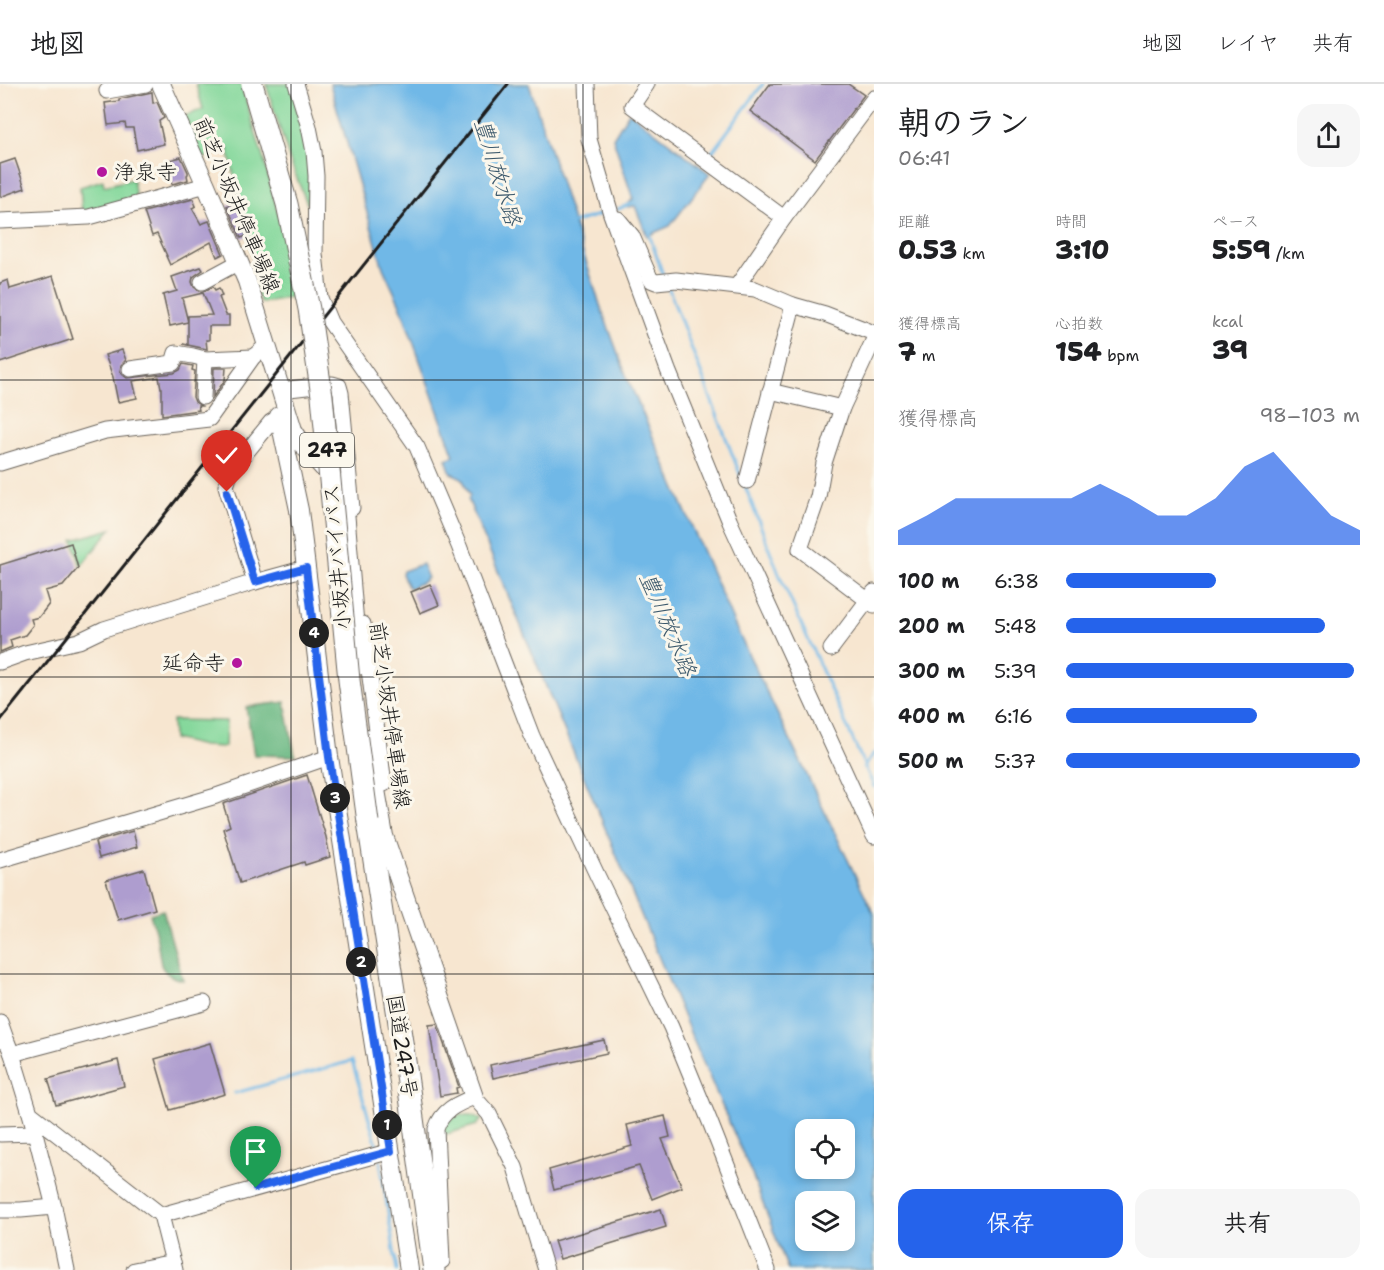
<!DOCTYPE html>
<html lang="ja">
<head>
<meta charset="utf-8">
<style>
  body { margin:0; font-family:"Shantell Sans","Klee One",sans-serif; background:#f6f6f6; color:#202124; height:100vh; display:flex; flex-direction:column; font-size:22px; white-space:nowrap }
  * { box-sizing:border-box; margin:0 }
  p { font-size:20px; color:#757577 }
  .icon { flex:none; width:33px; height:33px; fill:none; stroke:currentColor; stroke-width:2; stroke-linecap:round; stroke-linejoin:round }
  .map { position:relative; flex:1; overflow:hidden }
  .sheet { display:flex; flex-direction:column; background:#fff; width:510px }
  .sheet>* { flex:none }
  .controls { position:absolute; left:795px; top:1035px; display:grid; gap:12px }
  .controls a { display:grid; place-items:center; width:60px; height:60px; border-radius:12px; background:#fff; box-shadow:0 3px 9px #0003; font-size:30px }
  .pin { position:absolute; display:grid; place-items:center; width:51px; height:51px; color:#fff; margin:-62px -26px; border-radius:50% 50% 50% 0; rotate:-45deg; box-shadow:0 0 6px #0007 }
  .pin .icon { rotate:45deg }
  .km { position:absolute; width:30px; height:30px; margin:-15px; border-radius:50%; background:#222; color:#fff; font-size:16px; line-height:30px; text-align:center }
  .round { display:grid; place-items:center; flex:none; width:63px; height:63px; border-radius:18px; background:#f6f6f6 }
  .head { display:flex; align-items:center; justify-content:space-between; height:102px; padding:0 24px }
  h1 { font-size:33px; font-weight:800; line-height:45px }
  .metrics { display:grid; grid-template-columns:repeat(3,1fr); gap:9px; height:102px; padding:6px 24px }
  .metrics div { display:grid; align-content:center }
  .metrics b { font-size:26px; font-weight:800 }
  .metrics small { font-size:16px; font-weight:400 }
  .metrics p { font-size:16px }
  .chart { height:168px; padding:12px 24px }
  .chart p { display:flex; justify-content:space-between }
  .chart svg { width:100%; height:108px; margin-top:6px; fill:#2563eb; opacity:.7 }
  .cta { display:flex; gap:12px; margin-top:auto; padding:12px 24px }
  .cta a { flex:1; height:69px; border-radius:18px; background:#2563eb; color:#fff; font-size:24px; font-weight:800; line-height:69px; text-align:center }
  .cta a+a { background:#f6f6f6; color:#202124 }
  ul { padding:0 24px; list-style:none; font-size:20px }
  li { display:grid; grid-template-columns:96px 72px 1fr; align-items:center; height:45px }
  li i { height:15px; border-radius:8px; background:#2563eb }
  header { display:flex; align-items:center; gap:36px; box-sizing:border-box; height:84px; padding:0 30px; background:#fff; border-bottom:2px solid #e0e0e0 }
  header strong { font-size:28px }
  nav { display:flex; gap:33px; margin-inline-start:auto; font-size:21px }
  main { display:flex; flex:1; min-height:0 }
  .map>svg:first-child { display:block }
  .green { fill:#82d79a; stroke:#4f7a5b; stroke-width:1.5 }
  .forest { fill:#69b882; stroke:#426a4f; stroke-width:1.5 }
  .water { fill:#6fb8e7; stroke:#466a82; stroke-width:1.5; fill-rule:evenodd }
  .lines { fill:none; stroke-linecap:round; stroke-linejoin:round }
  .stream { stroke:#6fb8e7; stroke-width:3 }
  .building { fill:#ae9dcf }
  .minor-casing { stroke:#69635b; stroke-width:17 }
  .major-casing { stroke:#69635b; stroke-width:20 }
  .highway-casing { stroke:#69635b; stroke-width:23 }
  .minor { stroke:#fff; stroke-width:15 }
  .major { stroke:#fff; stroke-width:18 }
  .highway { stroke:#fff; stroke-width:21 }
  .rail { stroke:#1c1c1c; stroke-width:3 }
  .highway-bridge-casing { stroke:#69635b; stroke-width:23; stroke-linecap:butt }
  .highway-bridge { stroke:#fff; stroke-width:21 }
  .route-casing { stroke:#fff; stroke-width:12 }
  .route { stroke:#2563eb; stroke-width:8 }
  .grid { fill:none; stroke:#1c1c1c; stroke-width:1.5; stroke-opacity:0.55 }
  .poi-dot { fill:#b5179e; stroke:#fbf7ec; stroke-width:2 }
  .labels { text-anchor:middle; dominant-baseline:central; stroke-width:6; stroke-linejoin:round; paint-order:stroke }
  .shield { fill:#fbf7ec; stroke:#5f5e5a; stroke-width:1.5 }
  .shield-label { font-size:20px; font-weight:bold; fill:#1c1c1c }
  .poi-label { font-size:21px; fill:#1c1c1c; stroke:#fbf7ec; text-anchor:start }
  .street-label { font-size:21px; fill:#1c1c1c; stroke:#fbf7ec }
  .water-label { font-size:22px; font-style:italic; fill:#3d5a6d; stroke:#fbf7ec }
</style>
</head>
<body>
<header>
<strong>地図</strong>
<nav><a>地図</a><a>レイヤ</a><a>共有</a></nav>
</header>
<main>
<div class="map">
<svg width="874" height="1186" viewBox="0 0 874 1186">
  <rect width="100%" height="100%" fill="#fbf7ec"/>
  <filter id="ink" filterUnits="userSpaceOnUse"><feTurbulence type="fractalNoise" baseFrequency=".0167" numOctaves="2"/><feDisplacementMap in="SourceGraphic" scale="12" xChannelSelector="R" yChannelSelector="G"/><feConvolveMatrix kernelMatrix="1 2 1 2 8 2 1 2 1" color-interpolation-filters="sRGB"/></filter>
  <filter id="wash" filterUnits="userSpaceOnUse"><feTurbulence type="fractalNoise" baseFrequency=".008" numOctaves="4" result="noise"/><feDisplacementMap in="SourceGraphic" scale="24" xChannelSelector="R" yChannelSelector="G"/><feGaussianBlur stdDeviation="1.35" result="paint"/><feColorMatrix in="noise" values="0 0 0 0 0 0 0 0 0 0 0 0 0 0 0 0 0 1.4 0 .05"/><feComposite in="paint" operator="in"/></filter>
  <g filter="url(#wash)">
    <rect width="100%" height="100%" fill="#f7e6d0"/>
    <g class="green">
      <path d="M196,0H241L264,77L282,144L297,212L261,219L253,195L257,193L228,65L201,75L183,33L203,25Z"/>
      <path d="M266,0H292L311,77L308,122L290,77Z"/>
      <path d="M133,95L136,116L82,128L80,103L103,96L104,102Z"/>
      <path d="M111,445L81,482L73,456Z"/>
      <path d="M172,636L226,637L225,663L203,662L173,655Z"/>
      <path d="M460,1031H471L482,1035L477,1041L440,1052C443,1042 449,1034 460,1031Z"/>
    </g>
    <g class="forest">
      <path d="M285,618L295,672L254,671L246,623Z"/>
      <path d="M163,826L183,896C174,895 165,890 161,881L156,850L150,830Z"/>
    </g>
    <g class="water">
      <path d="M330,0H529L600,221L626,291L737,546L874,830V1186H788L753,1093L692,953L468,415L470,412L462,394L451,389L446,375L454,372L400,221L383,184ZM806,1046H844V1084H806ZM806,1118H844V1156H806Z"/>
      <path d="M629,28L710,90L670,142L647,152L635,122L628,123L627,121L633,115L613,54Z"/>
      <path d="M422,480L428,494L425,495V497L410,504L408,503L402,490L403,487Z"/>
    </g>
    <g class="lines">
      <g class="stream">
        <path d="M709,72L763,0"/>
        <path d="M618,125L630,120"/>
        <path d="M569,140L605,129"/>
        <path d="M649,150L663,191"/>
        <path d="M668,203L741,393"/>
        <path d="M745,402L779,490L874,703"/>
        <path d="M864,683L874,669"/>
        <path d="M235,1009L352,977L378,1065"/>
        <path d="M380,1076L397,1186"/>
      </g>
    </g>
    <g id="blocks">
      <g class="building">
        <path d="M770,0H848L864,11L815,76L750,27Z"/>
        <path d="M152,8L153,19L157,18L164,34L159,37L164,60L137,66L133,44H126L125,39L108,41L105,19L119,17V15Z"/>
        <path d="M181,73L188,88V90L187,91L188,96L172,100L169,90L164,91L161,81L167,79L166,77Z"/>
        <path d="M15,75L25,104L0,113V80Z"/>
        <path d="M193,115L196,122L192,124L201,140L209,137L223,170L217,173L211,158L170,181L166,172H167L157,150L152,152L144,128Z"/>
        <path d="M237,118L247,152L241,154L227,122Z"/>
        <path d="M201,183L203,186L193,193L192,198L194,203L201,208L213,203L215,206L219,204L222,212L219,213L226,231H229V242H209V256H206L207,265L183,260L188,261V232L212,231L203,209L182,214L188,238L170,242L163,211L177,207L172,193Z"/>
        <path d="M53,192L73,255L0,279V199L8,196L10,205Z"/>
        <path d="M122,266L126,276L121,281L120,287L123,291L127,294L174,289L180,286L183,280L193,282L192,286L195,287L193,313L195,318L201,322H198L199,326L162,331V304H161L159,293L133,297L137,314L118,318L113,293L105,271Z"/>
        <path d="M214,284H226L225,296L213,313Z"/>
        <path d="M71,459L78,484L63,502L45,507L49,520L39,533L31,535L33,541L25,551L10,556L12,563L0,568V481Z"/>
        <path d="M430,500L439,521L420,529L411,508Z"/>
        <path d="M307,691L326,753L330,773L305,781L304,778L240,799L223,745L230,742L223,720Z"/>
        <path d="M133,747L137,763L99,774L95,758Z"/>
        <path d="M144,785L155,825L118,836L106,796Z"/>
        <path d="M437,940L459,1003L456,1004L457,1009L440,1012L429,941Z"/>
        <path d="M604,956L607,969L493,994L490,981Z"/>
        <path d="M210,959L225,1010L170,1026L155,975Z"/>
        <path d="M118,976L124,1002L56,1021L48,995Z"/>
        <path d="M665,1032L670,1053L662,1055L682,1103L652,1115L639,1082L554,1106L549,1086L632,1062L627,1041Z"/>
        <path d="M661,1125L666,1143L560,1175L554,1157Z"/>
      </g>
    </g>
  </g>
  <g filter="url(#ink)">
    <use href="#blocks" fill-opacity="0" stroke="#69635b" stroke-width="1.5"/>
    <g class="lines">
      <defs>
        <g id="minor">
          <path d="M296,0L309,43L314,68L316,92L315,170L320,214L330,238L417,363L459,462L532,652L598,793L671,943L710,1038L768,1186"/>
          <path d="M587,0L589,55L611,130L668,286L730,438L874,752"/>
          <path d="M647,0L632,22L784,134"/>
          <path d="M107,7L146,0"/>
          <path d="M618,135L632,152L651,196L656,198L676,196L755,205L793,221L825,230L874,249"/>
          <path d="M0,137L89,133L206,101"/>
          <path d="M202,198L239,178"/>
          <path d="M737,202L784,134L874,14"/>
          <path d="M874,255L842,324L824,379L818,413L800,465L874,521"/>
          <path d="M130,285L173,279L176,269L193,272L205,275L253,273"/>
          <path d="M281,306L332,300L339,302L341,309L352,424"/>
          <path d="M770,307L842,324"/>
          <path d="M203,313L205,275"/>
          <path d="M0,379L105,347L209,335L253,273L266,262"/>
          <path d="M747,397L793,221"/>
          <path d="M255,498L226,402L231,387L271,338L279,333"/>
          <path d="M363,540L384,700L374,701"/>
          <path d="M831,565L874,508"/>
          <path d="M0,578L25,569L79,557L104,545L255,498L306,484"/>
          <path d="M0,776L216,712L329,673"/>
          <path d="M0,938L6,955"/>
          <path d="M0,957L6,955L12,970L30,1029L161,1131L175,1186"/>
          <path d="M12,970L204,919"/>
          <path d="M30,1029L54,1123L67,1186"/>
          <path d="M0,1050L35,1049"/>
          <path d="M0,1126H21L54,1123"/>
          <path d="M161,1131L391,1067"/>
          <path d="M442,1177L436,1045C442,1026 457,1020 474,1013L489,1030L515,1083L546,1186"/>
          <path d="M134,1186L173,1178"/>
        </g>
        <g id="major">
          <path d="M161,0L206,101L247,197L293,346L302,360L336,398L344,414L358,582"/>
          <path d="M279,332L299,426L329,673L409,1186"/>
          <path d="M367,654L384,752L474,1013"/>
        </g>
        <path id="highway" d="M368,738L406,984L434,1186"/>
      </defs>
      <use href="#minor" class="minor-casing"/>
      <use href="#major" class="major-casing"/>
      <use href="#highway" class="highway-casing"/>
      <use href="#minor" class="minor"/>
      <use href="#major" class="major"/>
      <use href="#highway" class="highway"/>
      <path class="rail" d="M0,637L508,0"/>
      <defs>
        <path id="highway-bridge" d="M252,0L287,120L309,225L322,312L349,596L368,738"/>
      </defs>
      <use href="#highway-bridge" class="highway-bridge-casing"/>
      <use href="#highway-bridge" class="highway-bridge"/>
    </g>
  </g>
  <g class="lines" filter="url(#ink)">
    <defs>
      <path id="route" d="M227,408L255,498L306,484L329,673L391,1067L256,1104"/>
    </defs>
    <use href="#route" class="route-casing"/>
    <use href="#route" class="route"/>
  </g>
  <path class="grid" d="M291,0V1186M583,0V1186M0,296H874M0,593H874M0,890H874"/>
  <g class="poi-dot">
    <circle cx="102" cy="88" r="6"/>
    <circle cx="237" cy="579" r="6"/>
  </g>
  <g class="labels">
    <rect class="shield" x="300" y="349" width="54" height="34" rx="4.5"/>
    <g class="shield-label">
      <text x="327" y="366">247</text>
    </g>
    <g class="poi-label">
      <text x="114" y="88">浄泉寺</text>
      <text x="225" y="579" text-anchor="end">延命寺</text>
    </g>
    <g class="street-label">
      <text transform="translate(237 121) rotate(67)">前芝小坂井停車場線</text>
      <text transform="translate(337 473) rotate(-95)">小坂井バイパス</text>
      <text transform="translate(390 631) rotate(82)">前芝小坂井停車場線</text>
      <text transform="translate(402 962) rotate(81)">国道247号</text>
    </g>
    <g class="water-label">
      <text transform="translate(498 88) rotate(73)">豊川放水路</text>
      <text transform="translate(668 540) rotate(67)">豊川放水路</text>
    </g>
  </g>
</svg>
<div class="controls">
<a><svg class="icon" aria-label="locate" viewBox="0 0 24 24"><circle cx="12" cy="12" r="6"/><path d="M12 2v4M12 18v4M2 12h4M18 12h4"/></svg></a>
<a><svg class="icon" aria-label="layers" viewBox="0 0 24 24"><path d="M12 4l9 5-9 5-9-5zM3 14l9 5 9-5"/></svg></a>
</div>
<div class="pin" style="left:256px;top:1104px;background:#1e9e55"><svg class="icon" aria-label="arrive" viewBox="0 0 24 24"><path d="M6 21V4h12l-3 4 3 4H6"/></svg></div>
<div class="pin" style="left:227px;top:408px;background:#d93025"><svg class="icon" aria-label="check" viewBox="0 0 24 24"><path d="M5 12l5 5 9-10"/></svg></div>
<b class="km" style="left:387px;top:1041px">1</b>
<b class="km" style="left:361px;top:878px">2</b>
<b class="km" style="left:335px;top:714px">3</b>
<b class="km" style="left:314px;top:549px">4</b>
</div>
<section class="sheet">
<div class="head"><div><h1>朝のラン</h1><p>06:41</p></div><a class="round"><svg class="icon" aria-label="share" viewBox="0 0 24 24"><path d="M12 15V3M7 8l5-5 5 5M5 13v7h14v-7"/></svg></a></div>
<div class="metrics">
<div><p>距離</p><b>0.53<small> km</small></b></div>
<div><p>時間</p><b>3:10</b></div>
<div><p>ペース</p><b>5:59<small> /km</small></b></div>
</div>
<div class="metrics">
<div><p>獲得標高</p><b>7<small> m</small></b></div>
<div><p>心拍数</p><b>154<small> bpm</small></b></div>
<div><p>kcal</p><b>39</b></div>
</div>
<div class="chart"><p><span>獲得標高</span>98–103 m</p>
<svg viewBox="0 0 160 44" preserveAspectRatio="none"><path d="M0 44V38L10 32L20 25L30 25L40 25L50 25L60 25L70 19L80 25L90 32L100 32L110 25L120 12L130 6L140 19L150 32L160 38V44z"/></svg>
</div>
<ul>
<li><b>100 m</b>6:38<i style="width:51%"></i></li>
<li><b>200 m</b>5:48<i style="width:88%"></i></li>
<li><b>300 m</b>5:39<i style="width:98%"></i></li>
<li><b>400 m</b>6:16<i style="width:65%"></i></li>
<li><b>500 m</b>5:37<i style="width:100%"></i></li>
</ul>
<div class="cta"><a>保存</a><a>共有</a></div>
</section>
</main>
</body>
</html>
